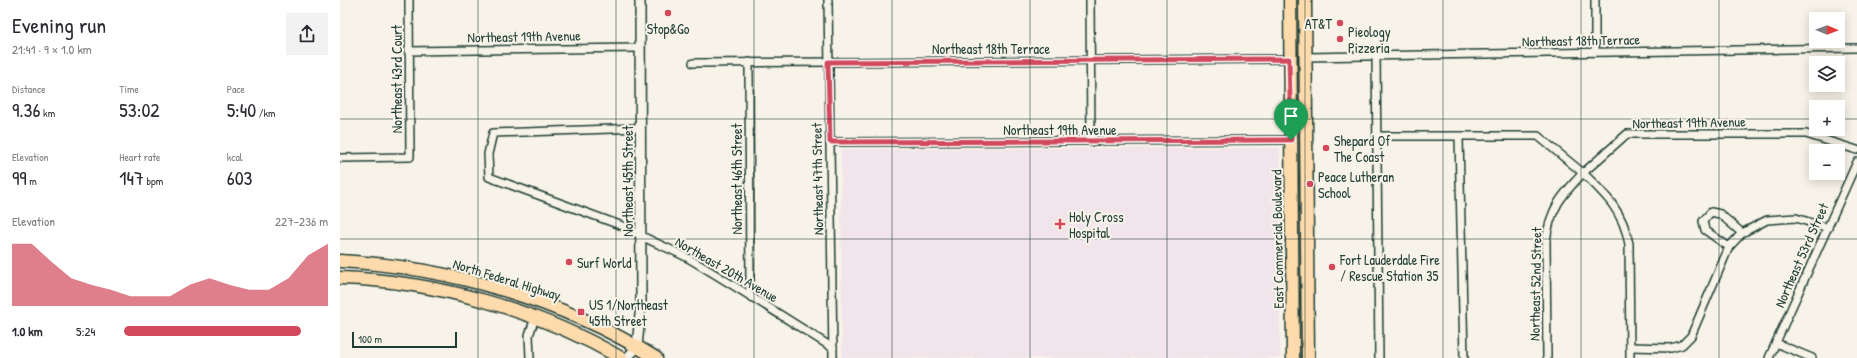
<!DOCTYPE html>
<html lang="en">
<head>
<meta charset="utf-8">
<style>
  body { margin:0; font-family:"Patrick Hand",sans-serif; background:#f2f2f3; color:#2b2b33; height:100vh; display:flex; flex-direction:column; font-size:15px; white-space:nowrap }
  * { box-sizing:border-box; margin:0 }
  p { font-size:13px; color:#7c7c81 }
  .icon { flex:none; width:22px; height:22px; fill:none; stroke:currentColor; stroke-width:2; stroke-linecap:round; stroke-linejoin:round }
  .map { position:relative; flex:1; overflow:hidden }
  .sheet { display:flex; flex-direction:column; background:#fff; width:340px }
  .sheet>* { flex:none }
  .needle { width:26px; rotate:91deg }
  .fabs { position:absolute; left:1469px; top:12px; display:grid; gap:8px }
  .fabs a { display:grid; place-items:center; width:36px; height:36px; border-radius:0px; background:#fff; box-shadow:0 2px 10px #0003; font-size:20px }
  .scale { position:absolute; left:12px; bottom:10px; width:105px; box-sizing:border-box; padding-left:4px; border:2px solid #1f3d34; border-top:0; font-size:11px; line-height:14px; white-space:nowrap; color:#1f3d34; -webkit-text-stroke:3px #f7f3e8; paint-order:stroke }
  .pin { position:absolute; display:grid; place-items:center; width:34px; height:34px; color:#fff; margin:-41px -17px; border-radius:50% 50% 50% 0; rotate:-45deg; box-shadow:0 0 4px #0007 }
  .pin .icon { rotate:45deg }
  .round { display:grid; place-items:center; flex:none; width:42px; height:42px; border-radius:0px; background:#f2f2f3 }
  .headline { display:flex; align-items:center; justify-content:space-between; height:68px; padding:0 12px }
  h1 { font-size:22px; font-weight:600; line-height:30px }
  .figures { display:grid; grid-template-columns:repeat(3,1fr); gap:6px; height:68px; padding:4px 12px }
  .figures div { display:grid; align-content:center }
  .figures b { font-size:20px; font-weight:600 }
  .figures small { font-size:11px; font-weight:400 }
  .figures p { font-size:11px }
  .chart { height:112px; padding:8px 12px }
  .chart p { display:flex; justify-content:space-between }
  .chart svg { width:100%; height:72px; margin-top:4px; fill:#d1495b; opacity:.7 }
  ul { padding:0 12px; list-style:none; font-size:13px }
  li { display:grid; grid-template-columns:64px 48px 1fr; align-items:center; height:30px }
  li i { height:10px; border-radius:5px; background:#d1495b }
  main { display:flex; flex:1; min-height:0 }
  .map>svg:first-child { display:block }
  .built { fill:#f1e4ea }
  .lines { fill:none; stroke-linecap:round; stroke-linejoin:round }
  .minor-casing { stroke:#1f3d34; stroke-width:10 }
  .tertiary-casing { stroke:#1f3d34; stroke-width:12 }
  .primary-casing { stroke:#1f3d34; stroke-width:15 }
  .minor { stroke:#f7f3e8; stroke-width:7 }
  .tertiary { stroke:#f7f3e8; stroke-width:9 }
  .primary { stroke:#fedbac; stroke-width:12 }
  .route-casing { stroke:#fff; stroke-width:8 }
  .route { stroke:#d1495b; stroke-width:5 }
  .grid { fill:none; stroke:#1f3d34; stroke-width:1; stroke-opacity:0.55 }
  .poi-dot { fill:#d1495b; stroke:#f7f3e8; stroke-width:1.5 }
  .labels { text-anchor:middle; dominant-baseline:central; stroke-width:4; stroke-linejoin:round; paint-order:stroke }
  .poi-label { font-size:14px; fill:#1f3d34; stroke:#f7f3e8; text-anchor:start }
  .street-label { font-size:14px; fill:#1f3d34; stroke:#f7f3e8 }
</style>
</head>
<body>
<main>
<section class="sheet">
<div class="headline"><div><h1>Evening run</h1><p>21:41 · 9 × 1.0 km</p></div><a class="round"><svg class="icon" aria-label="share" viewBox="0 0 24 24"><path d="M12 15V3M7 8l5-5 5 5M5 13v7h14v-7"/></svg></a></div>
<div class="figures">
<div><p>Distance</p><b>9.36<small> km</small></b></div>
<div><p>Time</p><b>53:02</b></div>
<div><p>Pace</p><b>5:40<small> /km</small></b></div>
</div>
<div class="figures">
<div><p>Elevation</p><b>99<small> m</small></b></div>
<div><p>Heart rate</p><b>147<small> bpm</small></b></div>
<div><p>kcal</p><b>603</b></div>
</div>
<div class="chart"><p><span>Elevation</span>227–236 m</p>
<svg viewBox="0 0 160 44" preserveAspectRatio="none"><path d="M0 44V6L10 6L20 17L30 27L40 31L50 34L60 38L70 38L80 38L90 31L100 27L110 31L120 34L130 34L140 27L150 13L160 6V44z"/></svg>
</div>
<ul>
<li><b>1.0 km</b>5:24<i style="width:87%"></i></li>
</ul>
</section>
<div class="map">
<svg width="1517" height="358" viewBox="0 0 1517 358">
  <rect width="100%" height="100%" fill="#f7f3e8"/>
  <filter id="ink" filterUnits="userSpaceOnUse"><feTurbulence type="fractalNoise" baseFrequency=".025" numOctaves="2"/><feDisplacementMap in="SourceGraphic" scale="8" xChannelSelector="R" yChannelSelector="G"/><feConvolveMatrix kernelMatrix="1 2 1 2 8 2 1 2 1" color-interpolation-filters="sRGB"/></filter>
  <g filter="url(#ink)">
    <path class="built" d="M940,148V358H502L501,149Z"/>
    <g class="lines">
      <defs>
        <g id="minor">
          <path d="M488,0L493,358"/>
          <path d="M750,0L751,142"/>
          <path d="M1255,0V52"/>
          <path d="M68,51L300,48"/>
          <path d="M1036,56L1039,358"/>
          <path d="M965,57L1517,48"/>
          <path d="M409,62L410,295"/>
          <path d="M353,63L949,59"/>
          <path d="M301,128L153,133L148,154L149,177L288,228C307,241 328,247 348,258C397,287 445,318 493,348"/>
          <path d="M1037,136H1198L1243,173L1287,134H1466L1517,150"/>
          <path d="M1119,137L1124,358"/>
          <path d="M490,142L951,140"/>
          <path d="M0,158L70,157L69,0"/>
          <path d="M1389,247L1365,230L1363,221L1371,212L1380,214L1402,233"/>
          <path d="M1436,343L1472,358"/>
          <path d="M1290,347L1331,348L1342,345L1351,336L1389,247L1402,233L1427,220L1456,218L1488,228"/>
          <path d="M190,358L189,335L195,318"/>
          <path d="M1207,358L1206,241C1210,209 1221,196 1243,173C1266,195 1283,211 1289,244L1290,358"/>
          <path d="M1429,358L1517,162"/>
        </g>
        <path id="tertiary" d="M287,358L297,347L301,303L300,0"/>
        <g id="primary">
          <path d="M950,0L953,358"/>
          <path d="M965,0L968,358"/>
          <path d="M0,261C109,267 222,300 316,358"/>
          <path d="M0,278C96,281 198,310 281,358"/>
        </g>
      </defs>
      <use href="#minor" class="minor-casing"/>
      <use href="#tertiary" class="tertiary-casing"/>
      <use href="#primary" class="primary-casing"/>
      <use href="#minor" class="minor"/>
      <use href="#tertiary" class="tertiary"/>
      <use href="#primary" class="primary"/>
    </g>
  </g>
  <g class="lines" filter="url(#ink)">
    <defs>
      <path id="route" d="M949,59L951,140L490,142L488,62Z"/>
    </defs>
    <use href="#route" class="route-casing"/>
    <use href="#route" class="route"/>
  </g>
  <path class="grid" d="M138,0V358M276,0V358M414,0V358M552,0V358M690,0V358M827,0V358M965,0V358M1103,0V358M1241,0V358M1379,0V358M0,119H1476M1498,119H1517M0,239H1517"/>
  <g class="poi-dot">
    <circle cx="328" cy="13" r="4"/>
    <circle cx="1000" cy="23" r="4"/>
    <circle cx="1000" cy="39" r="4"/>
    <circle cx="986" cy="148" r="4"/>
    <circle cx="970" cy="184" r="4"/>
    <path d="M718 218h4v4h4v4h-4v4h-4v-4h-4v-4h4z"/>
    <circle cx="229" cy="262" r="4"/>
    <circle cx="992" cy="267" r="4"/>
    <rect x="237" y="308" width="8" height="8" rx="2"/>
  </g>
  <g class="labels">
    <g class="poi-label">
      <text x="992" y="23" text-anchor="end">AT&amp;T</text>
      <text x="328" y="28" text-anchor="middle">Stop&amp;Go</text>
      <text x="1008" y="31">Pieology<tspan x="1008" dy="16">Pizzeria</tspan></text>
      <text x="994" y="140">Shepard Of<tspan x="994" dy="16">The Coast</tspan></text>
      <text x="978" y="176">Peace Lutheran<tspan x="978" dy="16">School</tspan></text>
      <text x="729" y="216">Holy Cross<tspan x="729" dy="16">Hospital</tspan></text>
      <text x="1000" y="259">Fort Lauderdale Fire<tspan x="1000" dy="16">/ Rescue Station 35</tspan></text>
      <text x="237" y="262">Surf World</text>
      <text x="249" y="304">US 1/Northeast<tspan x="249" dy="16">45th Street</tspan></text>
    </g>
    <g class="street-label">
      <text transform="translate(184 36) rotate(-1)">Northeast 19th Avenue</text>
      <text transform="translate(1241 40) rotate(-1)">Northeast 18th Terrace</text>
      <text x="651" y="48">Northeast 18th Terrace</text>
      <text transform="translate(56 79) rotate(-90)">Northeast 43rd Court</text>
      <text transform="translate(1349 122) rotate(-1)">Northeast 19th Avenue</text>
      <text x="720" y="129">Northeast 19th Avenue</text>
      <text transform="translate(396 179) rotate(-90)">Northeast 46th Street</text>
      <text transform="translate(477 179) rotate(-91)">Northeast 47th Street</text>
      <text transform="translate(287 181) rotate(-90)">Northeast 45th Street</text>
      <text transform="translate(937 239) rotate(-91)">East Commercial Boulevard</text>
      <text transform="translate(1461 255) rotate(-66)">Northeast 53rd Street</text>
      <text transform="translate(387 269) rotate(30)">Northeast 20th Avenue</text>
      <text transform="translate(167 279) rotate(17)">North Federal Highway</text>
      <text transform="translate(1195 284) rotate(-89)">Northeast 52nd Street</text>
    </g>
  </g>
</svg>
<div class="fabs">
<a><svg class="needle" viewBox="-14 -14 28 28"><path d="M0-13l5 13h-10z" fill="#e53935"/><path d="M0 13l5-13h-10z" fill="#7c7c81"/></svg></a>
<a><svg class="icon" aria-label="layers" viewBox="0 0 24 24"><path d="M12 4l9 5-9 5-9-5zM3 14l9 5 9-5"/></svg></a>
<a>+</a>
<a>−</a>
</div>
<div class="scale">100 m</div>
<div class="pin" style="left:951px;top:140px;background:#1e9e55"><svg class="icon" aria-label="arrive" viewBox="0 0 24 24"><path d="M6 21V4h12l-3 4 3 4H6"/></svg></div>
</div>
</main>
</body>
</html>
